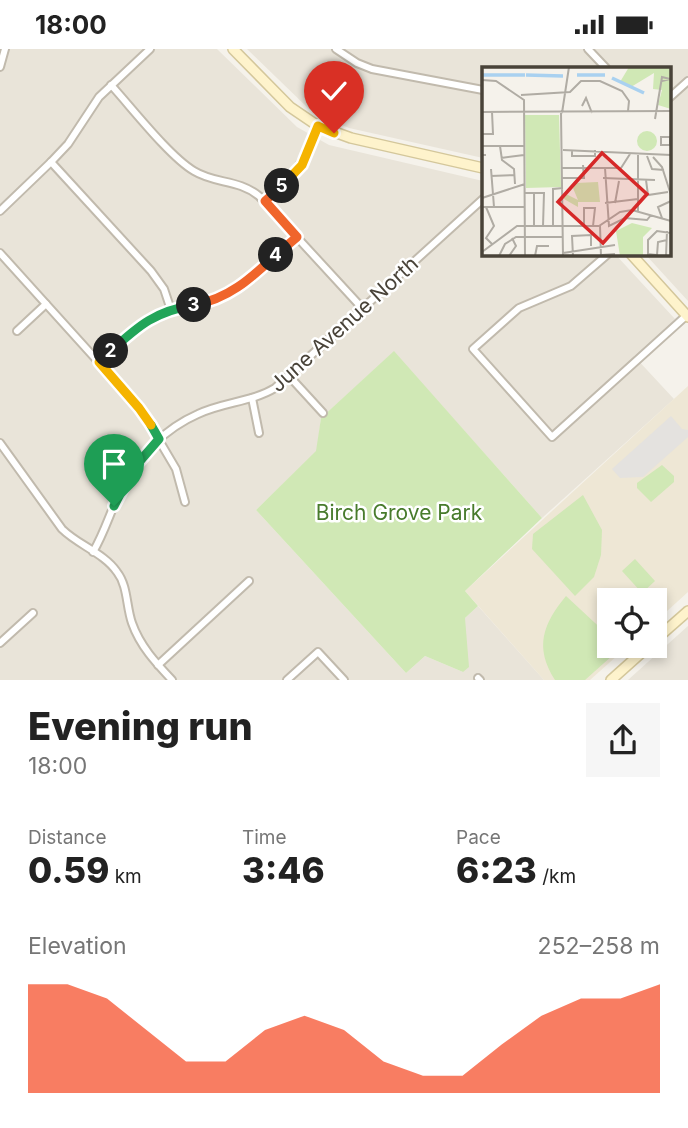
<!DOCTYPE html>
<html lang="en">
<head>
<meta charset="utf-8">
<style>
  body { margin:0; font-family:Inter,sans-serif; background:#f6f6f6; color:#222; height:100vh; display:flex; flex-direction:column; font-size:26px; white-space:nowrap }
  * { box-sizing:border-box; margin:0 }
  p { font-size:23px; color:#767676 }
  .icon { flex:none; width:38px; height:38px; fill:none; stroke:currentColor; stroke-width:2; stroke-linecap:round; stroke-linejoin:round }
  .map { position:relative; height:631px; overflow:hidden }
  .sheet { display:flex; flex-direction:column; background:#fff; flex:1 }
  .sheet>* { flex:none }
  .tools { position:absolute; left:597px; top:539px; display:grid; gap:14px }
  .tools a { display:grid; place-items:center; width:70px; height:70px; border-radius:0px; background:#fff; box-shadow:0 4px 10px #0003; font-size:35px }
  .pin { position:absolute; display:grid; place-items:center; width:60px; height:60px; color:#fff; margin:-72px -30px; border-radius:50% 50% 50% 0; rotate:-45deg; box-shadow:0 0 7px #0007 }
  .pin .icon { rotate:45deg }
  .km { position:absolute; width:35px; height:35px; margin:-18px; border-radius:50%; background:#222; color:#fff; font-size:19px; line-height:35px; text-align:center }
  .round { display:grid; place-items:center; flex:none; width:74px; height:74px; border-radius:0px; background:#f6f6f6 }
  .headline { display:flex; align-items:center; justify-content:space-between; height:119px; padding:0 28px }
  h1 { font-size:38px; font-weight:800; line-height:52px }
  .stats { display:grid; grid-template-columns:repeat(3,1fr); gap:10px; height:119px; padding:7px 28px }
  .stats div { display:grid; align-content:center }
  .stats b { font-size:35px; font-weight:800 }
  .stats small { font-size:19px; font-weight:400 }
  .stats p { font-size:19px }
  .chart { height:196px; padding:14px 28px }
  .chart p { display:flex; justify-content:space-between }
  .chart svg { width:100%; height:126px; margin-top:7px; fill:#f64721; opacity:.7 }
  .status { display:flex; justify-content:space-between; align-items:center; height:49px; padding:0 35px; background:#fff; direction:ltr }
  .status svg { height:19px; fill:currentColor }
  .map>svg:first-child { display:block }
  .residential { fill:#e9e4d9 }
  .education { fill:#eee7d5 }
  .green { fill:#d0e8b5 }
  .parking { fill:#e4e2df }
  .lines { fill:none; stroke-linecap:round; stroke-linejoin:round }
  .street-casing { stroke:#c1baad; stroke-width:10 }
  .secondary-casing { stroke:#d4c79b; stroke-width:12 }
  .street { stroke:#fff; stroke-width:6 }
  .secondary { stroke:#fef3cc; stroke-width:9 }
  .split-1-casing { stroke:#fff; stroke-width:14 }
  .split-2-casing { stroke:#fff; stroke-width:14 }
  .split-3-casing { stroke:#fff; stroke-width:14 }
  .split-4-casing { stroke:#fff; stroke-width:14 }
  .split-5-casing { stroke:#fff; stroke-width:14 }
  .split-6-casing { stroke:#fff; stroke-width:14 }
  .split-1 { stroke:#22a559; stroke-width:9 }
  .split-2 { stroke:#f5b400; stroke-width:9 }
  .split-3 { stroke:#22a559; stroke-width:9 }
  .split-4 { stroke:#f0652b; stroke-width:9 }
  .split-5 { stroke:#f0652b; stroke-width:9 }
  .split-6 { stroke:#f5b400; stroke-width:9 }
  .labels { text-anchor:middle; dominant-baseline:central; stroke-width:5; stroke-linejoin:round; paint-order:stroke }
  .street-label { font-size:21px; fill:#494339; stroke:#fff }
  .park-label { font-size:21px; fill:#487b2c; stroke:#fff }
  .inset-river { fill:none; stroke:#a9d1f0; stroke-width:3.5 }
  .inset-road { fill:none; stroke:#b0aca4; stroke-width:2 }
  .view { fill:#d62828; fill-opacity:0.15; stroke:#d62828; stroke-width:3.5 }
  .inset-edge { fill:none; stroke:#494339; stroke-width:3.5 }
</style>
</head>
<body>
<div class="status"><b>18:00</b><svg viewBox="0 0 49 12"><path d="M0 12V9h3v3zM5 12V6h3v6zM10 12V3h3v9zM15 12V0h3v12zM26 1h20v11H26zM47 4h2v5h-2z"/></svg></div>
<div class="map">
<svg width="688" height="631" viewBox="0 0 688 631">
  <rect width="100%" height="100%" fill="#f5f2eb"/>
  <g class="residential">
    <path d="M0,0H217L297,78L329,96L483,132V205H615L675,270L634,307L674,350L542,469L394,303L321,369L317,402L256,461L406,624L425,607L463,623L465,569L478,557L544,631H0Z"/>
    <path d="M247,0H688V252L645,205H669V19H483V109L349,79L327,70L309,60Z"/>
    <path d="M688,577V631H628Z"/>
  </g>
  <path class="education" d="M688,337V543L655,573L654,551H609V597H628L590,631H544L465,542Z"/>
  <g class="green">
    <path d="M394,302L542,469L465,542L478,557L465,569L469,618L463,623L425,607L406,624L256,461L316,402L321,369Z"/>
    <path d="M662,416L674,427V433L651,453L637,439V434Z"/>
    <path d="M583,446L602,481L601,506L594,528L575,547L532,500L533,485Z"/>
    <path d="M635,510L655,532L642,544L622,522Z"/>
    <path d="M566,547L609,587V597H613V606L585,631H555C534,598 543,575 566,547Z"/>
  </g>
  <path class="parking" d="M671,367L682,380L688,381V388L643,428L620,429L612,420Z"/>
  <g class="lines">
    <defs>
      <g id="street">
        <path d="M336,0L357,14L372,20L483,41"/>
        <path d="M588,0L606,19"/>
        <path d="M0,18L5,0"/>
        <path d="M111,36C132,59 169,107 194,122C215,135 238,130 259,147L363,260"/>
        <path d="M669,49L688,32"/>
        <path d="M51,113L151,222L164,240L171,261"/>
        <path d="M265,152C296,124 302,117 318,77"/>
        <path d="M0,162L51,113L68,95L99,48L150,0"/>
        <path d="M0,204L140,359L176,420L185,453"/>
        <path d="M608,205L571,237L519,259L473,300L552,388L687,266"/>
        <path d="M17,282L46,255"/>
        <path d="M99,313L148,270L174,260L206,254L237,240L297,188"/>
        <path d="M290,328L323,364"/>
        <path d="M252,349L259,384"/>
        <path d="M0,394L62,480C78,496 104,504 117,523C128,537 126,557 132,574C140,597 156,614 172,631"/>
        <path d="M93,503C105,483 111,460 122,439C137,407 166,379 198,365C223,353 252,353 275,339L483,150"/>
        <path d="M0,594L33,564"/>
        <path d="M158,616L249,532"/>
        <path d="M478,629L480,631"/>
        <path d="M287,631L318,603L344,631"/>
      </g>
      <g id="secondary">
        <path d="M233,0L290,58L318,77L351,89L483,119"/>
        <path d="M631,205L688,268"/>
        <path d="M654,592L688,562"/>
        <path d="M611,631L649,597"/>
      </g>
    </defs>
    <use href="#street" class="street-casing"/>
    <use href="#secondary" class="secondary-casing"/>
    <use href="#street" class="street"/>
    <use href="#secondary" class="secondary"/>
  </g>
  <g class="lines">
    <defs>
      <path id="split-1" d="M114,457L133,420L159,390L151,376"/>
      <path id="split-2" d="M111,302L99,313L139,359L151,376"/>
      <path id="split-3" d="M111,302C139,276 156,262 194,256"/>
      <path id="split-4" d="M194,256C229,250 251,229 276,206"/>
      <path id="split-5" d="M276,206L297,188L265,152L282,137"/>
      <path id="split-6" d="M282,137L302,116L318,77L334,84"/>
    </defs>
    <use href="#split-1" class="split-1-casing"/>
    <use href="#split-2" class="split-2-casing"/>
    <use href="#split-3" class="split-3-casing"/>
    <use href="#split-4" class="split-4-casing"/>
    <use href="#split-5" class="split-5-casing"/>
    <use href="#split-6" class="split-6-casing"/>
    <use href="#split-1" class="split-1"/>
    <use href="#split-2" class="split-2"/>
    <use href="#split-3" class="split-3"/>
    <use href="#split-4" class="split-4"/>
    <use href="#split-5" class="split-5"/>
    <use href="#split-6" class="split-6"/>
  </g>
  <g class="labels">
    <g class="street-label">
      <text transform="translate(344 275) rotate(-42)">June Avenue North</text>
    </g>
    <g class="park-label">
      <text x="399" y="463">Birch Grove Park</text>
    </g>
  </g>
  <g transform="translate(482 18)">
    <rect width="189" height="189" fill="#f5f2eb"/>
    <path d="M147,0H189V42L176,38L180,23L171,22L172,6L149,20L138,15ZM43,48H77L79,120L44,121ZM155 74a10 10 0 1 1 20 0a10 10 0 1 1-20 0ZM116,115L118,135H96V140L82,132V126L96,133L91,121L94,116Z" fill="#d0e8b5"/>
    <path d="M150,156L170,161L161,170V189H138L134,164Z" fill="#d0e8b5"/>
    <path class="inset-river" d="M0,8H43M44,8L81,9M95,8H123M130,11L162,26"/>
    <path class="inset-road" d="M0,13L14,14L42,33L43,189M39,28L88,25L99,14H118L140,24L147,34L146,44M100,39L104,31L110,46M0,45L189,44M79,46L81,189M80,46L87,0M173,52L180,10L188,12L180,14M0,67H11L10,45M188,70V78H179V70H189M0,79H42M18,79L20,93L32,102L33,117M81,83L189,88M90,84V89H113V83M156,88V144M165,89L170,102L182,103M171,90L180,100L189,128M19,91L42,88M80,101H139L148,87M123,101L127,159L143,151L165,153L169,148M9,102L12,140M9,109L33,108M80,111H102L101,98M121,111L173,113M164,113L166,128L186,125M0,114V88H4M43,126H62L61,159M0,131L43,117M123,136L156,132M133,136L137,114M0,140H43M4,140L12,159L4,171L10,177M180,151L176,140L189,134M52,159V126M71,159V122L81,121M102,159V141H113L111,159M118,159L119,189M0,185L35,159H117L138,145L150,143L189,154M81,186L133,178M175,188L176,175L185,173M17,189L23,177L34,170H81M27,189L34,179L30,171M53,189L55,179H67M91,189L90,169L109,168V179M107,189L133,187M183,189L166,187V173L175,164L189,166M184,189L185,164"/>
    <path class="view" d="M120,86L165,127L121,176L76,135Z"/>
    <rect width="189" height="189" class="inset-edge"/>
  </g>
</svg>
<div class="tools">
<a><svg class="icon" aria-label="locate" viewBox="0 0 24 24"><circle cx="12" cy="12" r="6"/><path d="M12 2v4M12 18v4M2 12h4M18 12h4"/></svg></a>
</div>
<div class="pin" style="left:114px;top:457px;background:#1e9e55"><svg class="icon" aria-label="arrive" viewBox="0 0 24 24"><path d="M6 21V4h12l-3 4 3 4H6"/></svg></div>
<div class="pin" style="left:334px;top:84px;background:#d93025"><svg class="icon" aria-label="check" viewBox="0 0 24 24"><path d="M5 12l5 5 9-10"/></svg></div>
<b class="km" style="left:111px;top:302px">2</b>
<b class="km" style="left:194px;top:256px">3</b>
<b class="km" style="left:276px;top:206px">4</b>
<b class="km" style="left:282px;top:137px">5</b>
</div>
<section class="sheet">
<div class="headline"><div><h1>Evening run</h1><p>18:00</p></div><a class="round"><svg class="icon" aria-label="share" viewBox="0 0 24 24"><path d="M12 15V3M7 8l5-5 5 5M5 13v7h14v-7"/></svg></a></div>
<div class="stats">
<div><p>Distance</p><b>0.59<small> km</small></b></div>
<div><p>Time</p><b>3:46</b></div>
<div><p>Pace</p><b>6:23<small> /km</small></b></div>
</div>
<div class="chart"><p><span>Elevation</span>252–258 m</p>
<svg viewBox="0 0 160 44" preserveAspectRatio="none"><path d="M0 44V6L10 6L20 11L30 22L40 33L50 33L60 22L70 17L80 22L90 33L100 38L110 38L120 27L130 17L140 11L150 11L160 6V44z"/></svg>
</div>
</section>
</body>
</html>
